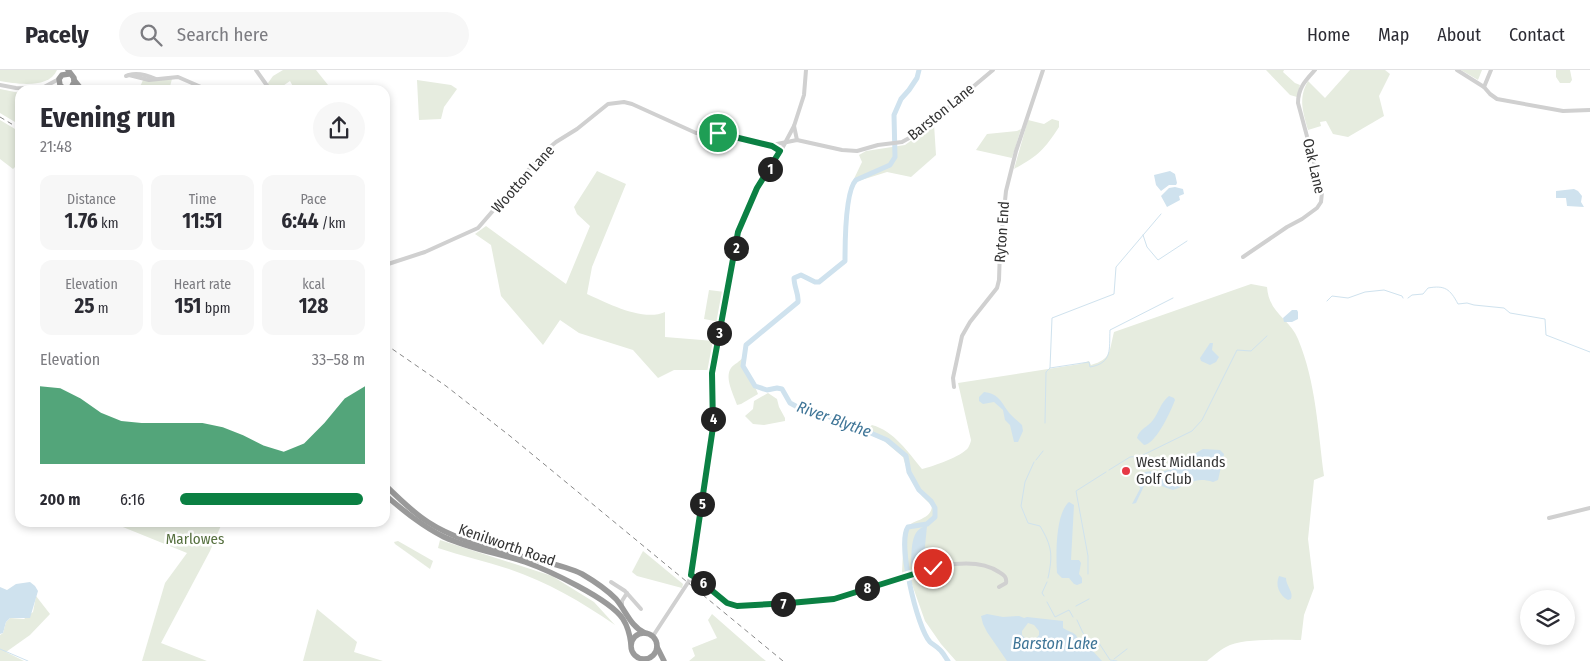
<!DOCTYPE html>
<html lang="en">
<head>
<meta charset="utf-8">
<style>
  body { margin:0; font-family:"Fira Sans Condensed",sans-serif; background:#f7f7f7; color:#2b2b33; height:100vh; display:flex; flex-direction:column; font-size:19px; white-space:nowrap }
  * { box-sizing:border-box; margin:0 }
  p { font-size:16px; color:#7c7c81 }
  .icon { flex:none; width:28px; height:28px; fill:none; stroke:currentColor; stroke-width:2; stroke-linecap:round; stroke-linejoin:round }
  .map { position:relative; flex:1; overflow:hidden }
  .details { position:absolute; left:15px; top:15px; width:375px; height:442px; display:flex; flex-direction:column; background:#fff; border-radius:15px; box-shadow:0 2px 8px #0003 }
  .details>* { flex:none }
  .controls { position:absolute; left:1520px; top:520px; display:grid; gap:10px }
  .controls a { display:grid; place-items:center; width:55px; height:55px; border-radius:50%; background:#fff; box-shadow:0 2px 8px #0003; font-size:25px }
  .pin { position:absolute; display:grid; place-items:center; width:42px; height:42px; color:#fff; margin:-21px; border:2px solid #fff; border-radius:50%; box-shadow:0 1px 5px #0007 }
  .km { position:absolute; width:25px; height:25px; margin:-12px; border-radius:50%; background:#222; color:#fff; font-size:14px; line-height:25px; text-align:center }
  .round { display:grid; place-items:center; flex:none; width:52px; height:52px; border-radius:26px; background:#f7f7f7 }
  .headline { display:flex; align-items:center; justify-content:space-between; height:85px; padding:0 25px }
  h1 { font-size:28px; font-weight:700; line-height:38px }
  .stats { display:grid; grid-template-columns:repeat(3,1fr); gap:8px; height:85px; padding:5px 25px }
  .stats div { display:grid; align-content:center; border-radius:12px; background:#f7f7f7; text-align:center }
  .stats b { font-size:21px; font-weight:700 }
  .stats small { font-size:14px; font-weight:400 }
  .stats p { font-size:14px }
  .chart { height:140px; padding:10px 25px }
  .chart p { display:flex; justify-content:space-between }
  .chart svg { width:100%; height:90px; margin-top:5px; fill:#0b8043; opacity:.7 }
  ul { padding:0 25px; list-style:none; font-size:16px }
  li { display:grid; grid-template-columns:80px 60px 1fr; align-items:center; height:38px }
  li i { height:12px; border-radius:6px; background:#0b8043 }
  header { display:flex; align-items:center; gap:30px; box-sizing:border-box; height:70px; padding:0 25px; background:#fff; border-bottom:1px solid #e1e1e2 }
  header strong { font-size:24px }
  nav { display:flex; gap:28px; margin-inline-start:auto; font-size:18px }
  .search { width:350px; height:45px; background:#f7f7f7; display:flex; align-items:center; gap:12px; box-sizing:border-box; padding:0 18px; border-radius:28px; color:#7c7c81; font-size:19px }
  .map>svg:first-child { display:block }
  .green { fill:#e6ecdf }
  .water { fill:#cfe2ee; fill-rule:evenodd }
  .lines { fill:none; stroke-linecap:round; stroke-linejoin:round }
  .stream { stroke:#cfe2ee; stroke-width:1 }
  .river { stroke:#cfe2ee; stroke-width:5 }
  .minor { stroke:#d0d0d0; stroke-width:4 }
  .highway { stroke:#9a9a9a; stroke-width:5.5 }
  .rail { stroke:#888; stroke-width:1; stroke-dasharray:5 4; stroke-linecap:butt }
  .route-casing { stroke:#fff; stroke-width:10 }
  .route { stroke:#0b8043; stroke-width:6 }
  .poi-dot { fill:#e63946; stroke:#fff; stroke-width:2 }
  .labels { text-anchor:middle; dominant-baseline:central; stroke-width:5; stroke-linejoin:round; paint-order:stroke }
  .street-label { font-size:15px; fill:#333; stroke:#fff }
  .poi-label { font-size:15px; fill:#333; stroke:#fff; text-anchor:start }
  .park-label { font-size:15px; fill:#56703f; stroke:#fff }
  .water-label { font-size:16px; font-style:italic; fill:#3f7597; stroke:#fff }
</style>
</head>
<body>
<header>
<strong>Pacely</strong>
<div class="search"><svg class="icon" aria-label="search" viewBox="0 0 24 24"><circle cx="10" cy="10" r="6"/><path d="M15 15l6 6"/></svg>Search here</div>
<nav><a>Home</a><a>Map</a><a>About</a><a>Contact</a></nav>
</header>
<div class="map">
<svg width="1590" height="591" viewBox="0 0 1590 591">
  <rect width="100%" height="100%" fill="#fff"/>
  <g class="green">
    <path d="M0,0H57C49,19 17,14 0,11Z"/>
    <path d="M283,0H316L332,20H295L290,11L277,20H263L273,6Z"/>
    <path d="M1266,0H1284L1283,2L1295,13L1300,15L1297,27L1290,25Z"/>
    <path d="M1350,0H1385L1390,4L1379,26L1384,46L1348,67L1333,64L1326,51L1320,52L1321,56L1308,60C1303,42 1298,28 1308,11L1325,28Z"/>
    <path d="M1461,0H1482L1478,10Z"/>
    <path d="M1556,0H1570L1572,10L1570,13H1560L1556,7Z"/>
    <path d="M172,9L169,20L139,19L143,10Z"/>
    <path d="M417,10L451,15L457,19L444,37L441,49L419,50Z"/>
    <path d="M0,19L20,23V55L0,43Z"/>
    <path d="M1052,49L1059,51V57C1044,80 1038,86 1014,99L1028,50L1044,54Z"/>
    <path d="M0,50L20,62V92L13,99L0,89Z"/>
    <path d="M934,54L936,85L911,107L887,102L852,113L862,92L859,85L866,81L905,75Z"/>
    <path d="M1021,59L1012,88L976,80L987,64L1017,61Z"/>
    <path d="M597,101L626,114L592,197L587,224C607,233 643,252 665,242V267L714,271L711,285L710,300H674L658,308L633,280L579,263L560,250L543,275L501,226L491,175L475,164L486,156L566,214L590,156L577,144L574,137Z"/>
    <path d="M1251,214L1267,217C1269,244 1290,249 1298,269C1316,312 1318,361 1324,406L1314,410L1308,469L1314,518L1304,545L1301,570C1282,570 1242,568 1226,577C1220,580 1213,586 1207,591H956L941,574L925,551L908,503H902L904,460C911,449 931,451 932,436L922,426L909,406L903,387L884,371L865,362L864,361L872,355C894,361 908,382 922,399C932,397 962,386 968,378C969,376 971,372 971,370L958,313L1080,294L1089,291L1091,295C1112,289 1109,281 1114,262Z"/>
    <path d="M709,220L725,222L720,252L704,249Z"/>
    <path d="M743,287C743,304 753,309 758,324L741,334L737,335C734,325 724,308 731,298C734,294 740,292 743,287Z"/>
    <path d="M768,323L777,329L779,337L785,348V351L764,355L753,354L745,346L753,339L754,331Z"/>
    <path d="M113,453H222L210,481L161,573L207,591H142L165,513L187,483Z"/>
    <path d="M440,470L552,506L594,532L615,555C582,532 547,512 509,499C485,491 461,486 438,478Z"/>
    <path d="M398,471L433,491L430,499L395,474L394,472Z"/>
    <path d="M643,481L683,514L682,518L637,506L632,502Z"/>
    <path d="M36,526L50,544L30,565L6,582L24,591H0V565L3,563L6,552L10,548L24,549L33,542Z"/>
    <path d="M317,539L357,572L354,582L383,591H303Z"/>
    <path d="M712,544L761,587L766,591H689L695,586L692,578L717,568L708,550Z"/>
  </g>
  <g class="water">
    <path d="M1170,101L1175,104L1177,113L1176,115H1169L1161,121L1156,115L1154,105Z"/>
    <path d="M1175,117L1183,119L1184,124L1179,126L1180,130L1167,137L1161,126L1169,118Z"/>
    <path d="M1574,119L1578,121L1582,126L1581,132L1584,137L1567,136L1566,128H1556V121Z"/>
    <path d="M1292,240H1297L1298,242V249L1292,252H1284L1283,248Z"/>
    <path d="M1210,273H1213L1212,280L1219,287L1216,292L1210,295L1201,291L1200,288Z"/>
    <path d="M984,322C997,323 1001,331 1007,340C1011,346 1017,350 1022,355L1023,361L1018,372H1014L1010,355L1005,350L1003,340L994,332L983,334L979,331V327Z"/>
    <path d="M1169,326L1174,328L1175,330C1171,341 1156,374 1144,375L1137,368C1139,359 1148,357 1153,350C1159,342 1161,332 1169,326Z"/>
    <path d="M1203,379L1220,380L1224,384L1218,410L1213,412C1194,406 1190,415 1173,420C1160,417 1159,411 1144,416L1136,433L1132,434L1140,419L1138,408L1140,404C1149,399 1158,403 1168,400C1180,396 1191,385 1203,379Z"/>
    <path d="M1069,432L1074,435L1071,490H1079L1081,493L1079,504L1082,508V513L1077,515L1074,514L1069,508H1062L1057,503C1056,486 1055,444 1069,432Z"/>
    <path d="M927,456L925,476L928,493L921,497L913,498L911,494C912,481 910,458 927,456Z"/>
    <path d="M1279,506L1286,508C1286,516 1294,522 1291,529L1288,530C1279,525 1275,515 1279,506Z"/>
    <path d="M30,512L35,516L38,521L30,548H10L6,552L3,563L0,564V517L7,520L16,514Z"/>
    <path d="M987,544L1003,547L1019,546L1024,548L1027,547L1063,551V558C1075,565 1077,561 1079,576L1090,578L1102,591H1007L987,562L983,554L981,546ZM1028,553L1034,555L1039,561V565L1035,570H1027L1022,565V561Z"/>
  </g>
  <g class="lines">
    <g class="stream">
      <path d="M1143,165L1147,177L1158,190L1187,171"/>
      <path d="M1408,228L1412,225L1423,224L1428,218C1445,215 1450,219 1458,234L1467,233L1474,235L1504,238L1510,243L1545,249L1546,265L1590,282"/>
      <path d="M1327,231L1332,226L1348,228L1365,222L1384,220L1402,226L1403,228"/>
      <path d="M1050,298L1089,292L1090,297C1113,293 1109,279 1110,260L1173,228"/>
      <path d="M1045,353L1046,302L1050,298L1052,248L1114,224L1116,197L1161,144"/>
      <path d="M1036,390L1043,381"/>
      <path d="M1034,392L1025,412L1021,436L1028,453L1040,456C1052,476 1053,485 1048,508"/>
      <path d="M1109,400L1130,387L1141,386L1192,361L1202,350L1237,280L1251,281L1267,266"/>
      <path d="M1088,504V486L1076,421L1106,402"/>
      <path d="M1044,526L1042,523L1047,512"/>
      <path d="M1047,532L1055,547L1069,540L1073,547"/>
      <path d="M1076,536L1089,529"/>
      <path d="M1077,550L1083,563L1089,569"/>
      <path d="M1092,569L1097,570L1110,590L1117,591"/>
      <path d="M0,579L28,591"/>
      <path d="M1114,589L1127,579"/>
    </g>
    <path class="river" d="M919,0L917,8L909,20L901,29L894,45L895,87L890,95L856,110C845,121 845,174 845,191L819,212H815L801,205L794,208C794,217 799,224 798,232L746,275L743,296L755,316L767,320L777,318L782,319L790,333L805,341L828,346L851,358L865,360L873,364L887,370L906,386L909,402L919,420L931,431L935,438V447L927,454L908,457C897,473 917,558 930,572C932,574 936,576 939,579C943,582 945,587 948,591"/>
    <g class="minor">
      <path d="M256,0L268,17V20"/>
      <path d="M1457,0L1484,17L1490,24L1497,29L1563,41L1590,40"/>
      <path d="M129,5C138,2 147,5 156,9"/>
      <path d="M126,6L129,5L149,10L178,7L208,20"/>
      <path d="M0,15L16,18L62,19"/>
      <path d="M44,17L59,9"/>
      <path d="M1484,17L1491,0"/>
      <path d="M794,56L797,70"/>
      <path d="M1243,187L1287,157L1302,149L1317,138L1321,132L1322,122L1298,33C1298,18 1305,11 1315,0"/>
      <path d="M385,195L425,182L478,158L544,82L556,72L577,59L608,34L624,32L632,34L696,63H717L772,75L797,70L842,80L857,81L878,75L902,72L918,63L993,0"/>
      <path d="M954,317L953,308L962,266L970,252L997,218L999,210L1000,179L1006,121L1016,81L1043,0"/>
      <path d="M1549,448L1590,438"/>
      <path d="M691,505C707,511 717,533 735,535C745,536 755,535 765,534C788,534 812,534 834,529C877,519 960,475 999,502C1004,505 1007,507 1006,513L999,517"/>
      <path d="M611,512L625,521L641,539"/>
      <path d="M622,536V531L627,523"/>
      <path d="M653,566L689,511L691,505L713,357L712,303L738,163L757,118L775,92L794,56L804,25L806,0"/>
    </g>
    <g class="highway">
      <path d="M68,0L74,8V12L71,18L64,19L60,15L59,9L62,5L69,4"/>
      <path d="M74,10L82,20"/>
      <path d="M385,415C399,428 412,442 428,452C457,471 492,478 524,487C543,492 565,495 582,504C594,511 606,519 616,529C626,541 631,557 645,563"/>
      <path d="M385,425C404,441 422,456 444,467C470,479 498,483 525,492C548,500 610,529 623,549C628,557 630,565 631,574"/>
      <circle cx="644" cy="576" r="13"/>
      <path d="M657,577L664,591"/>
    </g>
    <g class="rail">
      <path d="M0,47L20,59"/>
      <path d="M385,274L446,316L510,366L783,591"/>
    </g>
  </g>
  <g class="lines">
    <defs>
      <path id="route" d="M718,63L772,76L780,81L757,118L738,162L712,303L713,357L691,505L698,509L727,533L737,536L790,533L834,529L933,498"/>
    </defs>
    <use href="#route" class="route-casing"/>
    <use href="#route" class="route"/>
  </g>
  <circle class="poi-dot" cx="1126" cy="401" r="5"/>
  <g class="labels">
    <g class="street-label">
      <text transform="translate(941 42) rotate(-39)">Barston Lane</text>
      <text transform="translate(1314 96) rotate(77)">Oak Lane</text>
      <text transform="translate(523 109) rotate(-48)">Wootton Lane</text>
      <text transform="translate(1002 162) rotate(-86)">Ryton End</text>
      <text transform="translate(507 475) rotate(19)">Kenilworth Road</text>
    </g>
    <g class="poi-label">
      <text x="1136" y="392">West Midlands<tspan x="1136" dy="17">Golf Club</tspan></text>
    </g>
    <g class="park-label">
      <text x="195" y="469">Marlowes</text>
    </g>
    <g class="water-label">
      <text transform="translate(834 349) rotate(20)">River Blythe</text>
      <text x="1055" y="573">Barston Lake</text>
    </g>
  </g>
</svg>
<div class="controls">
<a><svg class="icon" aria-label="layers" viewBox="0 0 24 24"><path d="M12 4l9 5-9 5-9-5zM3 14l9 5 9-5"/></svg></a>
</div>
<div class="pin" style="left:718px;top:63px;background:#1e9e55"><svg class="icon" aria-label="arrive" viewBox="0 0 24 24"><path d="M6 21V4h12l-3 4 3 4H6"/></svg></div>
<div class="pin" style="left:933px;top:498px;background:#d93025"><svg class="icon" aria-label="check" viewBox="0 0 24 24"><path d="M5 12l5 5 9-10"/></svg></div>
<b class="km" style="left:770px;top:99px">1</b>
<b class="km" style="left:736px;top:178px">2</b>
<b class="km" style="left:719px;top:263px">3</b>
<b class="km" style="left:713px;top:349px">4</b>
<b class="km" style="left:702px;top:434px">5</b>
<b class="km" style="left:703px;top:513px">6</b>
<b class="km" style="left:783px;top:534px">7</b>
<b class="km" style="left:867px;top:518px">8</b>
<section class="details">
<div class="headline"><div><h1>Evening run</h1><p>21:48</p></div><a class="round"><svg class="icon" aria-label="share" viewBox="0 0 24 24"><path d="M12 15V3M7 8l5-5 5 5M5 13v7h14v-7"/></svg></a></div>
<div class="stats">
<div><p>Distance</p><b>1.76<small> km</small></b></div>
<div><p>Time</p><b>11:51</b></div>
<div><p>Pace</p><b>6:44<small> /km</small></b></div>
</div>
<div class="stats">
<div><p>Elevation</p><b>25<small> m</small></b></div>
<div><p>Heart rate</p><b>151<small> bpm</small></b></div>
<div><p>kcal</p><b>128</b></div>
</div>
<div class="chart"><p><span>Elevation</span>33–58 m</p>
<svg viewBox="0 0 160 44" preserveAspectRatio="none"><path d="M0 44V6L10 7L20 12L30 19L40 23L50 24L60 24L70 24L80 24L90 26L100 30L110 35L120 38L130 34L140 24L150 12L160 6V44z"/></svg>
</div>
<ul>
<li><b>200 m</b>6:16<i style="width:99%"></i></li>
</ul>
</section>
</div>
</body>
</html>
